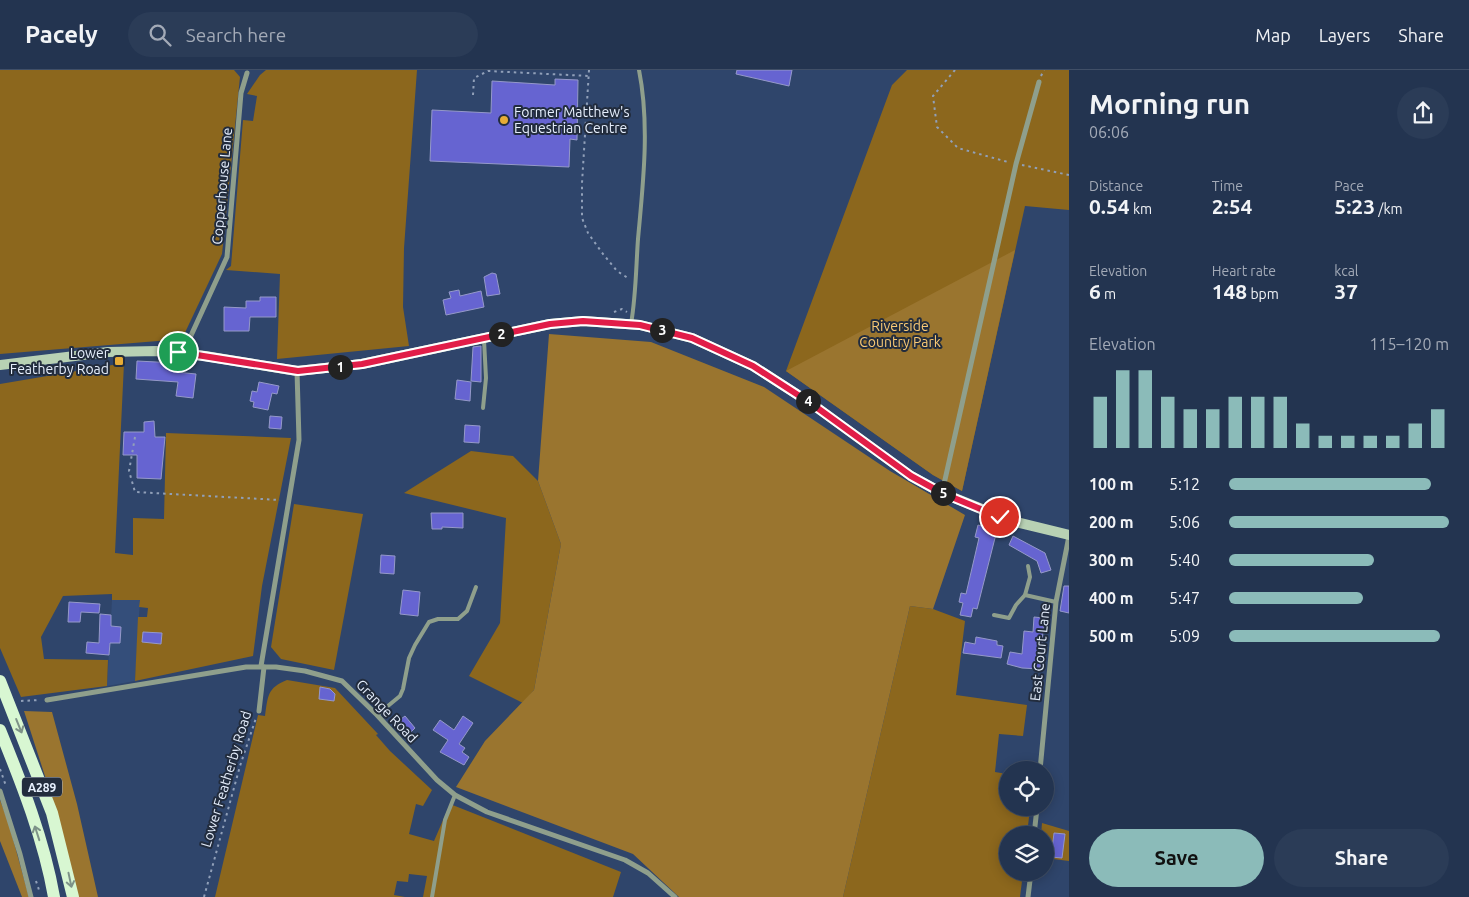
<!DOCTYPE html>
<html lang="en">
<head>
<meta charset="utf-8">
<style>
  body { margin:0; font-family:Ubuntu,sans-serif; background:#2b3c57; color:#f1f3f6; height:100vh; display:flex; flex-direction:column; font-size:19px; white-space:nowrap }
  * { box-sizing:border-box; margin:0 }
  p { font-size:16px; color:#a3aab7 }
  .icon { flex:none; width:28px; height:28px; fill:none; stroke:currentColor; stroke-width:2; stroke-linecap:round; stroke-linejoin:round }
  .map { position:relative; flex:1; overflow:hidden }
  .sheet { display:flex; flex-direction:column; background:#233450; width:400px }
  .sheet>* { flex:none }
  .fabs { position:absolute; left:999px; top:691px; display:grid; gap:10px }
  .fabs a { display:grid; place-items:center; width:55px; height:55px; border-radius:50%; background:#233450; box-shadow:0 2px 12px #0003,0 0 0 1px #404f67; font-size:25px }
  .pin { position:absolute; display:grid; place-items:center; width:42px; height:42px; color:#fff; margin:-21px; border:2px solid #fff; border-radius:50%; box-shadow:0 1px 5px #0007 }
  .km { position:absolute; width:25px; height:25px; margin:-12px; border-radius:50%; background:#222; color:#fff; font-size:14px; line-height:25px; text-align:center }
  .round { display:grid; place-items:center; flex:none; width:52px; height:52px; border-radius:26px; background:#2b3c57 }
  .summary { display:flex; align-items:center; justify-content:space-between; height:85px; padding:0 20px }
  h1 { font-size:28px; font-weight:700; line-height:38px }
  .metrics { display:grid; grid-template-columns:repeat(3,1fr); gap:8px; height:85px; padding:5px 20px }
  .metrics div { display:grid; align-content:center }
  .metrics b { font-size:21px; font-weight:700 }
  .metrics small { font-size:14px; font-weight:400 }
  .metrics p { font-size:14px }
  .chart { height:140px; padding:10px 20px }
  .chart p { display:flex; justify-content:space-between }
  .chart svg { width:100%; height:90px; margin-top:5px; stroke:#8bbbb9; stroke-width:6 }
  .button { display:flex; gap:10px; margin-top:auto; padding:10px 20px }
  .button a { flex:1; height:58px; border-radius:30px; background:#8bbbb9; color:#111; font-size:20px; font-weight:700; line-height:58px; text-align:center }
  .button a+a { background:#2b3c57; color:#f1f3f6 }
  ul { padding:0 20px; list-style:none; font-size:16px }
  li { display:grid; grid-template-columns:80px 60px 1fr; align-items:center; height:38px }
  li i { height:12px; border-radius:6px; background:#8bbbb9 }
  header { display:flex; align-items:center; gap:30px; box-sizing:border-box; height:70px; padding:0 25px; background:#233450; border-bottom:1px solid #404f67 }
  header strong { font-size:24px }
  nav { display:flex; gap:28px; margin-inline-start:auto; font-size:18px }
  .search { width:350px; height:45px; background:#2b3c57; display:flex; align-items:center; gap:12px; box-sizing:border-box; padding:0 18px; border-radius:28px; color:#a3aab7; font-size:19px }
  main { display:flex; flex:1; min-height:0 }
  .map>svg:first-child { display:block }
  .built { fill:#344e7a }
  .green { fill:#8c671d; fill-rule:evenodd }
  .forest { fill:#9a752f }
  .building { fill:#6664d1; stroke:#9599c9 }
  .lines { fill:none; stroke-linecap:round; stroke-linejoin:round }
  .path { stroke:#91a0b9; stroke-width:2; stroke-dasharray:2.5 4; stroke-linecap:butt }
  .lane { stroke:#8f9f8c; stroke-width:4 }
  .street { stroke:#8f9f8c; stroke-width:5 }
  .secondary { stroke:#b8d1b4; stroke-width:10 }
  .primary { stroke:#d8f7d2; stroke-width:12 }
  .oneway { stroke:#7d9288 }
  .route-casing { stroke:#fff; stroke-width:10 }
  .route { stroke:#e11d48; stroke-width:6 }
  .poi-dot { fill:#e7ac36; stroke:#222c3d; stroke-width:2 }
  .labels { text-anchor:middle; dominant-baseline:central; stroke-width:4; stroke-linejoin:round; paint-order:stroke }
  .shield { fill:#222c3d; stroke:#aab4c3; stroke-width:1 }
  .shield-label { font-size:12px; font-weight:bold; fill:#e5eefc }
  .poi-label { font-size:14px; fill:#e5eefc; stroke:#222c3d; text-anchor:start }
  .street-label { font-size:14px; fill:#e5eefc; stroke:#222c3d }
  .park-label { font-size:14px; fill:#faca75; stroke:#222c3d }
</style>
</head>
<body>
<header>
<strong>Pacely</strong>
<div class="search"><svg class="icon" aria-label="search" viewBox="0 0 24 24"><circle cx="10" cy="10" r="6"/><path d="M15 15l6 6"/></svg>Search here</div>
<nav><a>Map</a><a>Layers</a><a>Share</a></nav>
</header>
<main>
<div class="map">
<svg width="1069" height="827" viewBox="0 0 1069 827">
  <rect width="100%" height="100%" fill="#2f456b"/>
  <path class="built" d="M112,530H140L135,611L107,616Z"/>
  <g class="green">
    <path d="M0,0H234L240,7L222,184L182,269L0,284Z"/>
    <path d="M266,0H417L404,178L403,237L409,276L277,289L280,204L226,200L231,196L243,50L253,51L257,26L247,24L260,5Z"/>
    <path d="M907,0H1069V140L1025,136L962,421L933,405L786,301L892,15Z"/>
    <path d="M124,293L115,483L133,485V448L164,449L166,363L291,368L262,516L253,586L135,611L138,547H147L148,538L139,537L140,530H112V524L63,526L41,567L44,589L108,590L107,616L21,627L0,578V314Z"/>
    <path d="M471,381L513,386L538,411L561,474L534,620L523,633L469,606L500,553L506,448L404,423Z"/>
    <path d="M294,434L363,444L334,600L281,589L271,577Z"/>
    <path d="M910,536L933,539L965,551L956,625L1027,635L1023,666L999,664L995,702L1007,704L1008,738H1030L1027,765H1008V802L1023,803L1020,827H843Z"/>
    <path d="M287,610L335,618L378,664L376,665L390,681L432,720L423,736L416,734L409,764L434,771L450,734L621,802L613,827H423L427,806L409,804L408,812L397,811L394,825L405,827H215L258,645L265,646C268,626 267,618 287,610Z"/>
    <path d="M1042,753L1069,761V791L1045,788V765H1041ZM1054,763L1065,765L1062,788L1051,786Z"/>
  </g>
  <g class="forest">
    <path d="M1015,180L962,421L933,405L786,301Z"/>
    <path d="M549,264L651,272L764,317L890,401L965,445L933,539L910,536L843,827H679L633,784L456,717L485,671L534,620L561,474L538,411Z"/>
    <path d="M24,641L52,642L77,734L98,827H78L54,734Z"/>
    <path d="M0,730L8,751L29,827H22L0,771Z"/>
  </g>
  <g class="building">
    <path d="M737,0H792L789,16L736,4Z"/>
    <path d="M555,9L578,10L577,70L570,69L569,97L430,91L432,40L491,43L492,11L555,15Z"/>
    <path d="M492,203L496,204L500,224L487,226L484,207Z"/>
    <path d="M459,220L460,226L481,221L484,237L446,245L443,230L451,228L449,222Z"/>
    <path d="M260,227H276V247H250L249,261H224V237L246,238V231H260Z"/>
    <path d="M481,276V312L471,311L473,277Z"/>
    <path d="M137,291L176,293V302L196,304L193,328L176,326L178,312L136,309Z"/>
    <path d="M457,310L471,312L470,331L455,329Z"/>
    <path d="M259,312L279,316L277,324L272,323L268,340L253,337L254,332L250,331L252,321L257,322Z"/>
    <path d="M270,346L282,347L281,359L269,358Z"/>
    <path d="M154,351L155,367H165L161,409L137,408V385H123L124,362H144V352Z"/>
    <path d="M465,355L480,356L479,373L464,372Z"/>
    <path d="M431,443H463V458L442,457V459H432Z"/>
    <path d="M978,455L997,460L977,539L973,538L971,547L960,545L963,533L959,532L961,523L966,524L979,468L975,467Z"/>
    <path d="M1013,466L1045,483L1051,500L1041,503L1037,491L1009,475Z"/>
    <path d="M381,485L395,486L394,504L380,503Z"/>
    <path d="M1064,516H1069V543L1060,541Z"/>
    <path d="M403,520L420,522L418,546L400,544Z"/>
    <path d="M69,532L100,534L99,543L81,542L80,552H68Z"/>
    <path d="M100,544L111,545V556L121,557L120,573H110L109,585L86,583L87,572L99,573Z"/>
    <path d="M1034,547L1044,548L1040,599L1022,598L1007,594L1010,582L1022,584L1024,561L1033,562Z"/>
    <path d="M143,562L162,563L161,574L142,572Z"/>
    <path d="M976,567L997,571V575L1003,576L1001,588L963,583L965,572L975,574Z"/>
    <path d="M320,617L330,619L335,624L334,631L319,629Z"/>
    <path d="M405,646L415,658L408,665L397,652Z"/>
    <path d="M463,646L473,653L459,674L465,678L462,682L469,687L464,695L440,682L448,670L433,660L440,650L454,660Z"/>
    <path d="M1054,763L1065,764L1062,788L1051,787Z"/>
  </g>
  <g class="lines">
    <g class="path">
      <path d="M589,0L582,113V148L588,163L603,184L617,201L628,208"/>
      <path d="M955,0L933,26L937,57L958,78L1008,92"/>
      <path d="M1041,6L1044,0"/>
      <path d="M473,25L474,8L488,1L589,6"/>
      <path d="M1022,95L1069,105"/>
      <path d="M614,242L622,239L627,242"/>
      <path d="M135,367L129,401L135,422L280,430"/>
      <path d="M21,631L39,630"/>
      <path d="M0,699L6,716"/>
      <path d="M36,811L40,823"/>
      <path d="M204,827L240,696L256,648"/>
    </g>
    <g class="lane">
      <path d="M631,254C636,226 636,197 638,169C643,114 650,55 639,0"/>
      <path d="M483,338L486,308L484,270"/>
      <path d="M1028,496L1030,507L1025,525L1056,532"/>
      <path d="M994,545L1009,548L1016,535L1025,525"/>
      <path d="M377,645L400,626L403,619L409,588L415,575L429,552L438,549H458L467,541L476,517"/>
      <path d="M432,827L445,750L455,725"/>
    </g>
    <g class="street">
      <path d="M183,283L227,187L241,23L247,3"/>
      <path d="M942,423L1016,94L1039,12"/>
      <path d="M261,596L299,370L297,301"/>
      <path d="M47,630L246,597H276L305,601L342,611L377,645L437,710L455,725L487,742L625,790L648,803L675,827"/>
      <path d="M259,641L264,597"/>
      <path d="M1040,700L1056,532L1069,466"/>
      <path d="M0,721L20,784L31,827"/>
      <path d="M1034,765L1037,738"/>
      <path d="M1028,827L1031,802"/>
    </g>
    <path class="secondary" d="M0,295L108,282L157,281L205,286L297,301L362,294L550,254L583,251L640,255L692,268L753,296L812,334L911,406L942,423L1012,451L1069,465"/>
    <g class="primary">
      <path d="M0,611L52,743L73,827"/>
      <path d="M0,660C22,714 44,770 54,827"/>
    </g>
  </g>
  <defs><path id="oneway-shaft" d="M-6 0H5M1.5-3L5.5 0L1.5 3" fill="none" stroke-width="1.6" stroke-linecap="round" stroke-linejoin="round" transform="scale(1.25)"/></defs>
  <g class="oneway">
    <use href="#oneway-shaft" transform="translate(19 656) rotate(68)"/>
    <use href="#oneway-shaft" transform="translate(37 763) rotate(-108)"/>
    <use href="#oneway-shaft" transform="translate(70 810) rotate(78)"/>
  </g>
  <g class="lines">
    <defs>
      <path id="route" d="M178,282L298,301L362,294L550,254L583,251L640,255L692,268L753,296L812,334L911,406L942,423L1000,447"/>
    </defs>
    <use href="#route" class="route-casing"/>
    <use href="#route" class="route"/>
  </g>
  <g class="poi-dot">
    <circle cx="504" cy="50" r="5"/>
    <rect x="114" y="286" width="10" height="10" rx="2.5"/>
  </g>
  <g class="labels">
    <rect class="shield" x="22" y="707.5" width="40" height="19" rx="4"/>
    <g class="shield-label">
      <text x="42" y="717">A289</text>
    </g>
    <g class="poi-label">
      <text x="514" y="42">Former Matthew's<tspan x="514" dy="16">Equestrian Centre</tspan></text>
      <text x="109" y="283" text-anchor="end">Lower<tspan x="109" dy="16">Featherby Road</tspan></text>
    </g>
    <g class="street-label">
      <text transform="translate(222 116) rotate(-85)">Copperhouse Lane</text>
      <text transform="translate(1040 582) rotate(-84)">East Court Lane</text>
      <text transform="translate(387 641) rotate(46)">Grange Road</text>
      <text transform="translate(226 709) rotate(-73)">Lower Featherby Road</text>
    </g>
    <g class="park-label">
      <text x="900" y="256">Riverside<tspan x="900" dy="16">Country Park</tspan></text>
    </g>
  </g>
</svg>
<div class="fabs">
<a><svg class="icon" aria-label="locate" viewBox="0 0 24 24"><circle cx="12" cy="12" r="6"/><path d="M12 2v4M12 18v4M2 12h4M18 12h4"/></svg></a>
<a><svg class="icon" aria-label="layers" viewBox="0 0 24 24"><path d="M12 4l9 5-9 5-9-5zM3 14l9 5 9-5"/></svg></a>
</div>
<div class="pin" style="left:178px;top:282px;background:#1e9e55"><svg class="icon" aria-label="arrive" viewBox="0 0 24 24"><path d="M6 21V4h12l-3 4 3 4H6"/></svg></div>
<div class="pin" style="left:1000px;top:447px;background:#d93025"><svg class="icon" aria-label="check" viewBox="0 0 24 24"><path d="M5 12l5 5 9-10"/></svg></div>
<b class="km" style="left:340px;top:297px">1</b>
<b class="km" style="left:501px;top:264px">2</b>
<b class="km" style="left:662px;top:260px">3</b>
<b class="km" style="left:808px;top:331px">4</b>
<b class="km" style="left:943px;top:423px">5</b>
</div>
<section class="sheet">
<div class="summary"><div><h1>Morning run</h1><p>06:06</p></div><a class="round"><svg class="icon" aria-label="share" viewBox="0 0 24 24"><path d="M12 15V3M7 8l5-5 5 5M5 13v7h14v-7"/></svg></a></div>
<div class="metrics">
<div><p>Distance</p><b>0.54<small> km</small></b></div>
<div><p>Time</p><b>2:54</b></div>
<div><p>Pace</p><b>5:23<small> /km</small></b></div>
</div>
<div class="metrics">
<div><p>Elevation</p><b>6<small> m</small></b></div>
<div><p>Heart rate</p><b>148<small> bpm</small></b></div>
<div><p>kcal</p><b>37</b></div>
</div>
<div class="chart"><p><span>Elevation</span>115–120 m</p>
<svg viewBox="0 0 160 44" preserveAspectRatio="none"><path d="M5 44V19M15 44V6M25 44V6M35 44V19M45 44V25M55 44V25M65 44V19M75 44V19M85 44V19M95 44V32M105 44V38M115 44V38M125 44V38M135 44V38M145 44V32M155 44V25"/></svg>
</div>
<ul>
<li><b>100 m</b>5:12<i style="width:92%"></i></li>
<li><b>200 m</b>5:06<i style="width:100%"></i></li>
<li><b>300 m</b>5:40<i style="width:66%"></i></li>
<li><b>400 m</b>5:47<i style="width:61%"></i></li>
<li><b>500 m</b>5:09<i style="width:96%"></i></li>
</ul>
<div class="button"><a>Save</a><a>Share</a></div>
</section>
</main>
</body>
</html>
